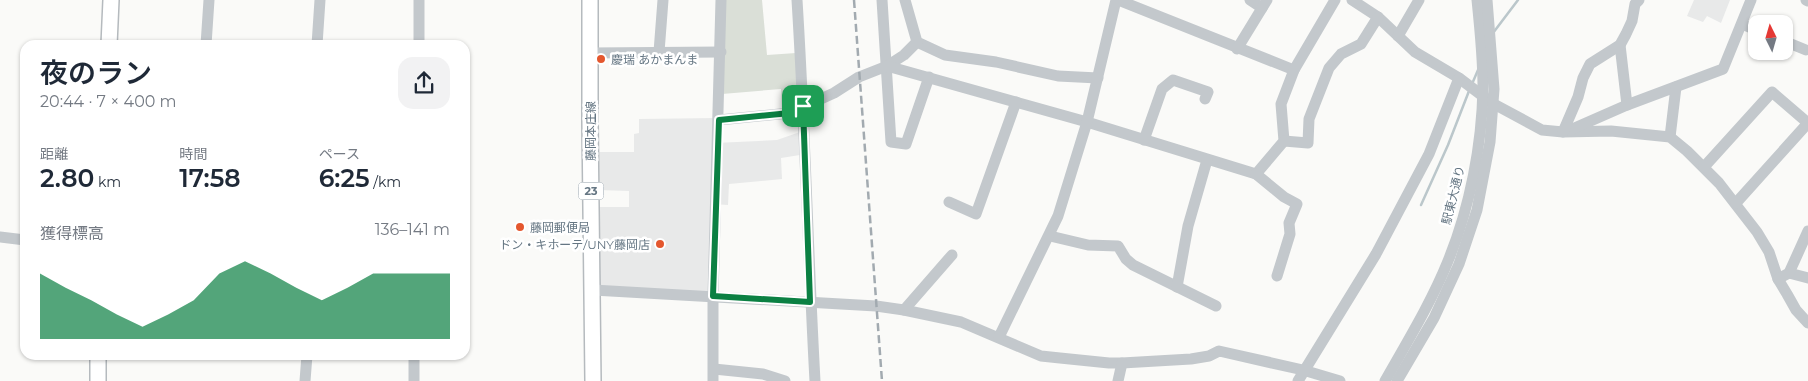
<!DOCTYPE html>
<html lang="ja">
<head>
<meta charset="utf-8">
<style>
  body { margin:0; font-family:Montserrat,"Noto Sans JP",sans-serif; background:#f2f2f3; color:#1f2937; height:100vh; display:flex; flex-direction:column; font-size:19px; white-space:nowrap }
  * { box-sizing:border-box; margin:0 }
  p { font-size:16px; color:#747a83 }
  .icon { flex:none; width:28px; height:28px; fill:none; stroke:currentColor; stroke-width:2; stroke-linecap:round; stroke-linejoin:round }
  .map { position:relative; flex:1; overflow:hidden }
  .panel { position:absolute; left:20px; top:40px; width:450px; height:320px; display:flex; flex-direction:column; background:#fff; border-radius:15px; box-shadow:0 1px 4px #0004 }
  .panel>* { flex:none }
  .needle { width:32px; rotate:355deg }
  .controls { position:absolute; left:1748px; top:15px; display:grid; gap:10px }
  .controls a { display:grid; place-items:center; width:45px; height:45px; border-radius:10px; background:#fff; box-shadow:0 1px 4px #0004; font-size:25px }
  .pin { position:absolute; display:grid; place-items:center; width:42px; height:42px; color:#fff; margin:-21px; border-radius:10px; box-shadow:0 2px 8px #0006 }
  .round { display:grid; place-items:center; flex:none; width:52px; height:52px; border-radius:15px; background:#f2f2f3 }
  .headline { display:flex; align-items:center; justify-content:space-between; height:85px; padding:0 20px }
  h1 { font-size:28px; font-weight:600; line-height:38px }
  .metrics { display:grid; grid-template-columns:repeat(3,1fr); gap:8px; height:85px; padding:5px 20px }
  .metrics div { display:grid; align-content:center }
  .metrics b { font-size:25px; font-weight:600 }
  .metrics small { font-size:14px; font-weight:400 }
  .metrics p { font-size:14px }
  .chart { height:140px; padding:10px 20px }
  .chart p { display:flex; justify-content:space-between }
  .chart svg { width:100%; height:90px; margin-top:5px; fill:#0b8043; opacity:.7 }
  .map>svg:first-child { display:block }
  .built { fill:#e8e9e9 }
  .green { fill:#dadfd7 }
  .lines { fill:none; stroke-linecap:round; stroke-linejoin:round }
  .stream { stroke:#bbc7cb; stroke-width:2.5 }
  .major-casing { stroke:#b5babe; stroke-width:18 }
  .minor { stroke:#c3c8cc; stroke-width:11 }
  .major { stroke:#fff; stroke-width:15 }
  .rail { stroke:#a2aab0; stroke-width:2.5; stroke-dasharray:8 4; stroke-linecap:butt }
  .route-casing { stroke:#fff; stroke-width:10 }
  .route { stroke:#0b8043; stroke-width:6 }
  .poi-dot { fill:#e4572e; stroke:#fff; stroke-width:2 }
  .labels { text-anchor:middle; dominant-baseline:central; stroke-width:5; stroke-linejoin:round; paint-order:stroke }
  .shield { fill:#fff; stroke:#939fa8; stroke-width:1 }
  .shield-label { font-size:11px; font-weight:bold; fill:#657683 }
  .poi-label { font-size:12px; fill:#657683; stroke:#fff; text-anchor:start }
  .street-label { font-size:12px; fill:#657683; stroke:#fff }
</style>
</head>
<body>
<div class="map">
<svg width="1808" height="381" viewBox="0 0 1808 381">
  <rect width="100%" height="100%" fill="#fafaf8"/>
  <g class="built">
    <path d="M1694,0H1730L1721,23L1707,16L1703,22L1687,16Z"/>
    <path d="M716,118L715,143L777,140L800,132V155L781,158L782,179L729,184L728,205L713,204L711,293L598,286V207H629V191L598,190L597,152H634V134L639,133V119Z"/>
  </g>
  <path class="green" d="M723,0H762L767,55L796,53L799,104L782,110L781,89L722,94Z"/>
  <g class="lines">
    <g class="stream">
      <path d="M1493,33L1518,0"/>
      <path d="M1472,84L1478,70"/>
      <path d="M1421,205L1448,145L1469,91"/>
    </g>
    <defs>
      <g id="major">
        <path d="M590,0V122L593,381"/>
        <path d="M109,45L111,0"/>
        <path d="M98,381V355"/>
      </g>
    </defs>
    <use href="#major" class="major-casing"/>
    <g class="minor">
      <path d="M797,0C805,127 808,254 815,381"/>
      <path d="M882,0L891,142L906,144L929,77"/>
      <path d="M905,0L917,42L945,55L996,62L1058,76L1098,78"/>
      <path d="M1118,0L1294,70"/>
      <path d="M1250,0L1262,8"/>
      <path d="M1352,0L1378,17L1415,52L1459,78L1492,103L1542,130L1563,132L1611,131L1670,137L1687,151L1719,183L1757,232L1769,252L1778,279L1787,294L1796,310L1808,323"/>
      <path d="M1806,0L1808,1"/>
      <path d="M1742,24L1756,30"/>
      <path d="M1398,36L1419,0"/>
      <path d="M1784,41L1806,50"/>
      <path d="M206,45L209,0"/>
      <path d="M317,45L320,0"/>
      <path d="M419,45V0"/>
      <path d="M1620,45L1627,105"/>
      <path d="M1237,49L1267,0"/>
      <path d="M659,52L663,0"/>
      <path d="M590,53L721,52"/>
      <path d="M887,66L904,55L917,42"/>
      <path d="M719,120L790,113L834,93L859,77L887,66L1087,122L1256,174L1284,141L1281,104L1294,70L1335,0"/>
      <path d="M1570,130L1627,105L1723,69L1751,0"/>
      <path d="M1563,132L1578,97L1583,78L1590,64L1620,45L1626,34L1632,21L1635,4L1639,0"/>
      <path d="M1670,137L1676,87"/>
      <path d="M1144,140L1162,89L1173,80L1208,92L1205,99"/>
      <path d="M1284,141L1308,143L1309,119L1329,68L1341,54L1361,44L1378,17"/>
      <path d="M1704,167L1772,92L1808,123"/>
      <path d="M1256,174L1284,197L1297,204L1289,223L1290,234L1277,276"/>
      <path d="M949,202L976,214L1016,102"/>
      <path d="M1736,203L1808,123"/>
      <path d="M1050,236L1088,245L1118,246L1126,259L1133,265L1216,306"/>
      <path d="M0,237L25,240"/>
      <path d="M1789,273L1808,278"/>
      <path d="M1778,279L1789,273L1808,231"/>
      <path d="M1177,287L1188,226L1207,160"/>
      <path d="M593,290L876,306L904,310L961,322L1041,356L1060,358L1109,363H1122L1191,359L1209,356L1219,351L1303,370L1340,381"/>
      <path d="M904,310L952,255"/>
      <path d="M999,337L1058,216L1087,122L1116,0"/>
      <path d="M714,369L763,374L785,381"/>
      <path d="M305,381L307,355"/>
      <path d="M414,381V355"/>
      <path d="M713,381V296L721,0"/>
      <path d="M1118,381L1122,363"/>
      <path d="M1298,381L1376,254L1429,154L1459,78"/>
      <path d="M1385,381C1407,342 1431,303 1448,261C1470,207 1482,145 1483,87C1483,58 1480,29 1477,0"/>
      <path d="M1397,381L1434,318L1459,264L1477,210L1490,142L1494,89L1487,0"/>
    </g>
    <use href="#major" class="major"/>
    <path class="rail" d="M854,0L882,381"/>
  </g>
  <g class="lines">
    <defs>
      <path id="route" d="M803,106L810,302L713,296L719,120L790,113Z"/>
    </defs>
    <use href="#route" class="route-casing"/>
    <use href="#route" class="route"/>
  </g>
  <g class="poi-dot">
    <circle cx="601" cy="59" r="5"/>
    <circle cx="520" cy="227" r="5"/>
    <circle cx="660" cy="244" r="5"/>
  </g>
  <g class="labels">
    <rect class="shield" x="578.5" y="182.5" width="25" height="17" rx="4"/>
    <g class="shield-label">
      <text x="591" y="191">23</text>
    </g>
    <g class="poi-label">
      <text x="611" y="59">慶瑞 あかまんま</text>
      <text x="530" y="227">藤岡郵便局</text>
      <text x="650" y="244" text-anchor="end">ドン・キホーテ/UNY藤岡店</text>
    </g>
    <g class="street-label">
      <text transform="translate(590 131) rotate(-90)">藤岡本庄線</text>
      <text transform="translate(1453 195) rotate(-76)">駅東大通り</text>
    </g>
  </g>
</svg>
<div class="controls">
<a><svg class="needle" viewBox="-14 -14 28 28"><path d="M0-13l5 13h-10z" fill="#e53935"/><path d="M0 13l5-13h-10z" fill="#747a83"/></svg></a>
</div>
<div class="pin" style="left:803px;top:106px;background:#1e9e55"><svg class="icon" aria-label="arrive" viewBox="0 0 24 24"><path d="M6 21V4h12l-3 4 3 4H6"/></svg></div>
<section class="panel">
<div class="headline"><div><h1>夜のラン</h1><p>20:44 · 7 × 400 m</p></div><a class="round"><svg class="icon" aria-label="share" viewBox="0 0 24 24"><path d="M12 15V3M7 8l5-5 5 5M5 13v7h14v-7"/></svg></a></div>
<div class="metrics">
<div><p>距離</p><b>2.80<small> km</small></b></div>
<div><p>時間</p><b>17:58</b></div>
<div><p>ペース</p><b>6:25<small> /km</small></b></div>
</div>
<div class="chart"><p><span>獲得標高</span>136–141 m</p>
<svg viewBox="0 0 160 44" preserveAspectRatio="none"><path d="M0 44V12L10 19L20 25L30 32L40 38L50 32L60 25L70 12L80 6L90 12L100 19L110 25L120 19L130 12L140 12L150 12L160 12V44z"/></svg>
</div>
</section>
</div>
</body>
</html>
